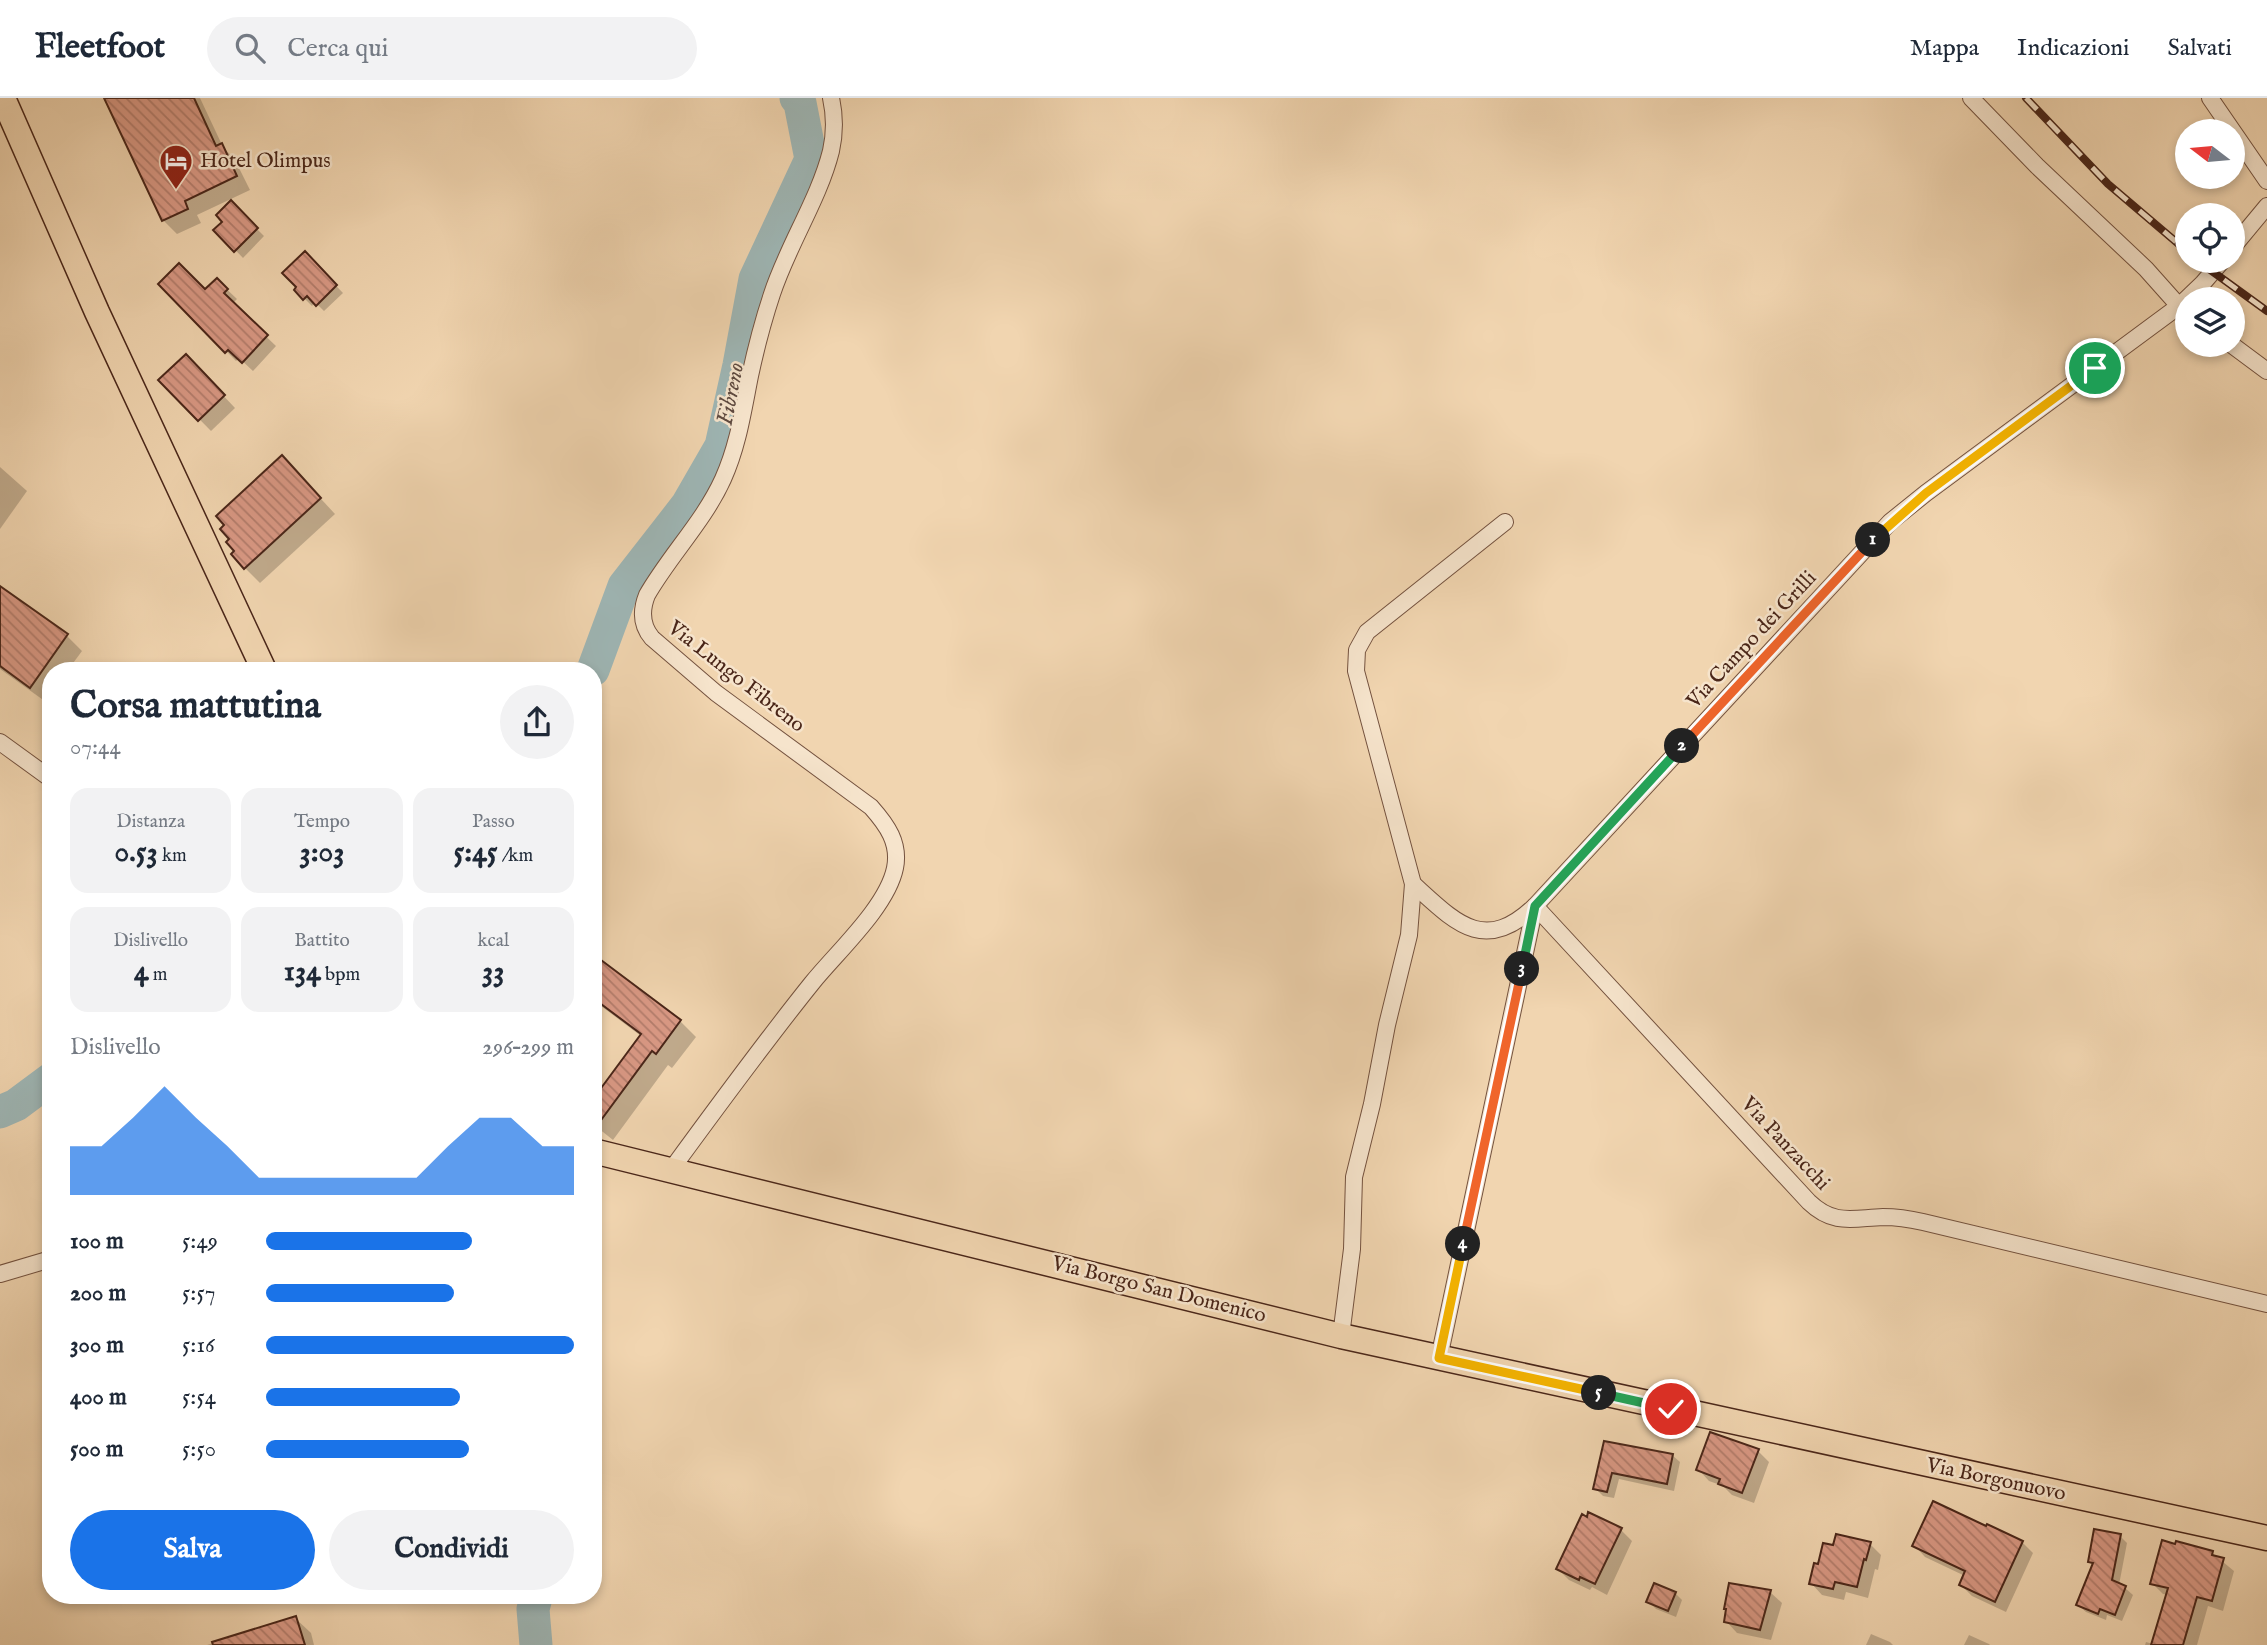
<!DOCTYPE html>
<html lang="it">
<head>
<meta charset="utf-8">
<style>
  body { margin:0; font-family:"IM FELL English",serif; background:#f2f2f3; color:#1f2937; height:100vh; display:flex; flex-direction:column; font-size:26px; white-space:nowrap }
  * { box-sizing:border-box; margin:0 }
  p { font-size:23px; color:#747a83 }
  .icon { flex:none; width:38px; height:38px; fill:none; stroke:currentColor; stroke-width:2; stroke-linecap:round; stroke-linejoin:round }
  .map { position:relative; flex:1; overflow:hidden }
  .details { position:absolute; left:42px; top:564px; width:560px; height:942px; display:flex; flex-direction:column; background:#fff; border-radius:28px; box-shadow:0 4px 10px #0003 }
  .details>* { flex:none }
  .needle { width:46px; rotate:286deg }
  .fabs { position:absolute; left:2175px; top:21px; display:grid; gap:14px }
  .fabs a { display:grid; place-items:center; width:70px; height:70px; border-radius:50%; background:#fff; box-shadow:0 4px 10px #0003; font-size:35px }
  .pin { position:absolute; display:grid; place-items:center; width:60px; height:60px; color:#fff; margin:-30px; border:4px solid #fff; border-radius:50%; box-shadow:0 2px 7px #0007 }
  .km { position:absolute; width:35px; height:35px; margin:-18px; border-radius:50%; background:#222; color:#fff; font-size:19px; line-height:35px; text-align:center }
  .round { display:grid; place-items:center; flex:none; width:74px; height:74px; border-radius:37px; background:#f2f2f3 }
  .head { display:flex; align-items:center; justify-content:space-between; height:119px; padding:0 28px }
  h1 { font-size:38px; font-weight:800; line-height:52px }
  .stats { display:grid; grid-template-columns:repeat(3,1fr); gap:10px; height:119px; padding:7px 28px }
  .stats div { display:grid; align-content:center; border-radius:18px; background:#f2f2f3; text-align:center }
  .stats b { font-size:30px; font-weight:800 }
  .stats small { font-size:19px; font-weight:400 }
  .stats p { font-size:19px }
  .chart { height:196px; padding:14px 28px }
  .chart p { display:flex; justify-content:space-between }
  .chart svg { width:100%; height:126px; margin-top:7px; fill:#1a73e8; opacity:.7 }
  .button { display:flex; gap:14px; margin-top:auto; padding:14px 28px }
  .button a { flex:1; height:80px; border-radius:42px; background:#1a73e8; color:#fff; font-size:28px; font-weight:800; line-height:80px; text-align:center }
  .button a+a { background:#f2f2f3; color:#1f2937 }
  ul { padding:0 28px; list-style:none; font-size:23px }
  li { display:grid; grid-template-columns:112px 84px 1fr; align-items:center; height:52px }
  li i { height:18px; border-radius:9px; background:#1a73e8 }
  header { display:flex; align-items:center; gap:42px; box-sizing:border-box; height:98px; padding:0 35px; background:#fff; border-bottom:2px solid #e0e1e3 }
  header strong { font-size:33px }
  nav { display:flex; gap:38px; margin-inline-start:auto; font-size:24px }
  .search { width:490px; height:63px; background:#f2f2f3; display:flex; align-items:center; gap:18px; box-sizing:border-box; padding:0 24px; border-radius:38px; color:#747a83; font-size:26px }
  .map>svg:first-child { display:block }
  .shadow { fill:#0003 }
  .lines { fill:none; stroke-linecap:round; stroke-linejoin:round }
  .river { stroke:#9eb6b5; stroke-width:33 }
  .building { fill:url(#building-back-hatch); stroke:#4a2619; stroke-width:2 }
  .minor-casing { stroke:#74523f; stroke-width:18 }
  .primary-casing { stroke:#4a2619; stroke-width:27 }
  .minor { stroke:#f6e4cc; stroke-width:16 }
  .primary { stroke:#f1d5b0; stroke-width:24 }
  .rail-casing { stroke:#4a2619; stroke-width:8 }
  .rail { stroke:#f6e4cc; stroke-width:5; stroke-dasharray:16; stroke-linecap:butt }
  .split-1-casing { stroke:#fff; stroke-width:14 }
  .split-2-casing { stroke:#fff; stroke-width:14 }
  .split-3-casing { stroke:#fff; stroke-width:14 }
  .split-4-casing { stroke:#fff; stroke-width:14 }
  .split-5-casing { stroke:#fff; stroke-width:14 }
  .split-6-casing { stroke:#fff; stroke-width:14 }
  .split-1 { stroke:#f5b400; stroke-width:9 }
  .split-2 { stroke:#f0652b; stroke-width:9 }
  .split-3 { stroke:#22a559; stroke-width:9 }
  .split-4 { stroke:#f0652b; stroke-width:9 }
  .split-5 { stroke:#f5b400; stroke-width:9 }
  .split-6 { stroke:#22a559; stroke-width:9 }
  .labels { text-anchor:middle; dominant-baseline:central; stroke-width:5; stroke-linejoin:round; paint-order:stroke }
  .poi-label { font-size:21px; fill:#4a2619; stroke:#f6e4cc; text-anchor:start }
  .street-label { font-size:21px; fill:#4a2619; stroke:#f6e4cc }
  .water-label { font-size:23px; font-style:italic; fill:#5f4a40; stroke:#f6e4cc }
</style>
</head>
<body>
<header>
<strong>Fleetfoot</strong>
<div class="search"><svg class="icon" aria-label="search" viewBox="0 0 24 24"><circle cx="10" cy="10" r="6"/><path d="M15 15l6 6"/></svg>Cerca qui</div>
<nav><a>Mappa</a><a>Indicazioni</a><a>Salvati</a></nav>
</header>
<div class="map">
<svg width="2267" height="1547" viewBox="0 0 2267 1547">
  <defs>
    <pattern id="building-back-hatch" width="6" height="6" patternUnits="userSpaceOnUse" patternTransform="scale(1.75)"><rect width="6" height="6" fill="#d99884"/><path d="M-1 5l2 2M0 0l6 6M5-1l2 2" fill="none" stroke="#b27c6b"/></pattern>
  </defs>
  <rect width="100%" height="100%" fill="#f1d5b0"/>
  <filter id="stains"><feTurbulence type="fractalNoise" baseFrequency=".00286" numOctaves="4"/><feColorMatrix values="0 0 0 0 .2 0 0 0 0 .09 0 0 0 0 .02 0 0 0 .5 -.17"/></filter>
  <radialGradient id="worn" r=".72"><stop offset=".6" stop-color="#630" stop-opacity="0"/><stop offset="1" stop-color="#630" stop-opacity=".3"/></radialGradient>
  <g class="shadow">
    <path d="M106,0H200L223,49L235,62L250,92L197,117L201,125L177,136L163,122Z"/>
    <path d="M231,105L264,138L243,160L216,132L224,124Z"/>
    <path d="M305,156L343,195L324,213L315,204L312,208L296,192Z"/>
    <path d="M217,182L237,201L232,206L276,248L253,273L239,260L236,263L160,186L206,194Z"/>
    <path d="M186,258L235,310L211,333L161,282Z"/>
    <path d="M0,369L27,393L0,431Z"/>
    <path d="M297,375L335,416L260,485L245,470L231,441Z"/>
    <path d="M0,490L67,538L82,553L68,572H51V597L46,604L0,571Z"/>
    <path d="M593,858L680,923L696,939L672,970L668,967L613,1042L593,1026L641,938L593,902Z"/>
    <path d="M1606,1345L1672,1357L1680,1364L1674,1393L1619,1381L1614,1400L1603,1398L1595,1390Z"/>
    <path d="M1758,1353L1769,1364L1754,1405L1732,1397L1723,1388L1709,1383L1698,1371Z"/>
    <path d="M1621,1432L1632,1443L1607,1497L1592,1489L1590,1492L1569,1482L1558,1471Z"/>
    <path d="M2120,1438L2127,1445L2119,1487L2125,1490L2133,1497L2122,1523L2107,1517L2106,1522L2086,1514L2078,1507L2094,1467L2090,1463Z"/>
    <path d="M2022,1444L2033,1455L2006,1514L1972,1498L1961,1487L1965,1478L1925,1459L1914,1447Z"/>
    <path d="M1870,1446L1881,1457L1878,1472L1875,1471L1868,1500L1846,1494L1844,1502L1822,1497L1811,1485L1820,1468L1835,1449Z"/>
    <path d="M2212,1455L2234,1473L2223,1513L2208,1508L2197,1547H2145L2146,1544L2153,1546L2168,1497L2163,1496L2152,1485Z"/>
    <path d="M1770,1494L1782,1505L1771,1542L1737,1535L1726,1523Z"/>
    <path d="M1675,1495L1682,1502L1676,1519L1656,1511L1648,1503Z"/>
    <path d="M295,1520L311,1535L314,1547H207Z"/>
    <path d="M1871,1536L1890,1544L1893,1547H1866Z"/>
    <path d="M1969,1537L1989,1546L1990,1547H1964Z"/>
  </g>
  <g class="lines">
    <g class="river">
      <path d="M593,572L624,488L687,407L721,348L739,267L755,181L811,61L800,5L796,0"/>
      <path d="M0,1014L16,1007L51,981"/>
      <path d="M536,1547L533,1511L537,1496"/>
    </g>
  </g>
  <g class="building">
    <path d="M104,0H194L216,48L222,45L237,78L185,103L188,111L162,123Z"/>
    <path d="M231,102L258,130L234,154L213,132L222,124L216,117Z"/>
    <path d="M305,153L337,187L316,208L307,198L303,202L294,192L296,189L282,175Z"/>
    <path d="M179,165L205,191L217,180L228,191L224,195L268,237L242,265L228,252L225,255L158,186Z"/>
    <path d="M186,256L225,297L198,323L158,282Z"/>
    <path d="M282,357L321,400L244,471L231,456L234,453L226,444L229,441L220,431L224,427L216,418Z"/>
    <path d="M0,488L68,536L30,590L0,568Z"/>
    <path d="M593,856L681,922L656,956L652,953L593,1033V1001L641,936L593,900Z"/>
    <path d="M1710,1334L1759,1351L1742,1395L1718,1386L1720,1381L1696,1372Z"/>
    <path d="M1604,1343L1673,1356L1667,1386L1612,1375L1607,1394L1593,1391Z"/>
    <path d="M1933,1403L1986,1428L1987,1426L2023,1443L1995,1504L1959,1487L1965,1473L1912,1448Z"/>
    <path d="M1588,1414L1622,1430L1595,1486L1580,1479L1579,1482L1556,1471L1582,1416L1587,1419Z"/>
    <path d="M2094,1431L2121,1436L2112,1482L2126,1488L2115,1517L2100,1511L2098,1516L2076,1507L2093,1465L2088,1464Z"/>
    <path d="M1836,1436L1871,1444L1866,1462L1864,1461L1857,1489L1835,1484L1833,1491L1809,1486L1814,1465L1818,1466L1823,1445L1833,1447Z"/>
    <path d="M2162,1442L2175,1446L2176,1443L2213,1453L2212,1457L2224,1460L2212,1503L2197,1499L2183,1547H2151L2168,1490L2150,1486Z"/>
    <path d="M1654,1485L1676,1494L1668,1513L1646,1504Z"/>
    <path d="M1729,1485L1771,1492L1760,1532L1724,1524L1726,1511H1724Z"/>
    <path d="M296,1518L305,1547H213L212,1544Z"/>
  </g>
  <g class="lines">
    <defs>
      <g id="minor">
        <path d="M1971,0L2037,68L2146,171L2179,208L2203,185L2222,163"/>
        <path d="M2210,0L2267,83"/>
        <path d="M2233,149L2267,108"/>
        <path d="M2232,247L2267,273"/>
        <path d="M0,644L51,681"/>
        <path d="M1413,786C1455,824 1484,857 1535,808L1809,1104C1834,1128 1853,1120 1883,1119C1897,1119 1910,1121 1923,1124L2267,1206"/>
        <path d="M671,1072C717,1009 763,946 812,885C837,854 887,809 895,770C900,745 887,727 871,709L716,595L652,540C641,527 641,512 647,497C670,457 704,423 723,381C738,348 743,313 750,278C756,250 763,223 772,196C788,147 819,101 831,53C835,35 835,18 831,0"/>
        <path d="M0,1176L51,1161"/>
        <path d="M1341,1238L1352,1151L1354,1079L1372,1006L1387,927L1409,837L1413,786L1356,573L1357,552L1367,534L1505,424"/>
        <path d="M1439,1260L1535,808L1890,424L1926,395L2179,208L2188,214"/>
      </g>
      <g id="primary">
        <path d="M3,0L97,214L264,572"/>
        <path d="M593,1053L1341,1238L2267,1440"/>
      </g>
    </defs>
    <use href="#minor" class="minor-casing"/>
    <use href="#primary" class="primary-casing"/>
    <use href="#minor" class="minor"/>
    <use href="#primary" class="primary"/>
    <defs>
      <g id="rail">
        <path d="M2026,0L2108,86L2188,154"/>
        <path d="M2198,163L2267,213"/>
      </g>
    </defs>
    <use href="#rail" class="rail-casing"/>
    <use href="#rail" class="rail"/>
  </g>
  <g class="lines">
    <defs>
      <path id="split-1" d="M1873,442L1926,395L2095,270"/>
      <path id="split-2" d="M1682,648L1873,442"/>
      <path id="split-3" d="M1522,871L1535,808L1682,648"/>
      <path id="split-4" d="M1463,1146L1522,871"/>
      <path id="split-5" d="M1463,1146L1439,1260L1599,1295"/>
      <path id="split-6" d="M1599,1295L1671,1311"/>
    </defs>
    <use href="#split-1" class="split-1-casing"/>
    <use href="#split-2" class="split-2-casing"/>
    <use href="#split-3" class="split-3-casing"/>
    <use href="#split-4" class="split-4-casing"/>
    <use href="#split-5" class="split-5-casing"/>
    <use href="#split-6" class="split-6-casing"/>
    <use href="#split-1" class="split-1"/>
    <use href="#split-2" class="split-2"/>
    <use href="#split-3" class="split-3"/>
    <use href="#split-4" class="split-4"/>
    <use href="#split-5" class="split-5"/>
    <use href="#split-6" class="split-6"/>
  </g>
  <defs>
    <symbol id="hotel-pin" viewBox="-11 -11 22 30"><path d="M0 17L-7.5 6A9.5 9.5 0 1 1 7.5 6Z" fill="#8f2418" stroke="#f6e4cc"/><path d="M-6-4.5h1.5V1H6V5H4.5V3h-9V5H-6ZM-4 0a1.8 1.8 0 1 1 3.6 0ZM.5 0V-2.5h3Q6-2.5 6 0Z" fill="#fff"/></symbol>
  </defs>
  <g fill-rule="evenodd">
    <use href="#hotel-pin" x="157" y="44" width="38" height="52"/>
  </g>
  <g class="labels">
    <g class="poi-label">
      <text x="200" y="63">Hotel Olimpus</text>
    </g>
    <g class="street-label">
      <text transform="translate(1752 542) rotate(-47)">Via Campo dei Grilli</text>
      <text transform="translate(736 579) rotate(38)">Via Lungo Fibreno</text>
      <text transform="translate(1785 1046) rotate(47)">Via Panzacchi</text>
      <text transform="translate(1159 1192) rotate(14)">Via Borgo San Domenico</text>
      <text transform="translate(1996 1382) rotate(12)">Via Borgonuovo</text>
    </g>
    <g class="water-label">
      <text transform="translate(731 296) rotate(-79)">Fibreno</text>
    </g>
  </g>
  <rect width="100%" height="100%" filter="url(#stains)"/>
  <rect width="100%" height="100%" fill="url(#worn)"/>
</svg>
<div class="fabs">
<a><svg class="needle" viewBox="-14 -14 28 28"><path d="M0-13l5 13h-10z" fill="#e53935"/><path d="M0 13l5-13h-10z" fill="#747a83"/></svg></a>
<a><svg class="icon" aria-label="locate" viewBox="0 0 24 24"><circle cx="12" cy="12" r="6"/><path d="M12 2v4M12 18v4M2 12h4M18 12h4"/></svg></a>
<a><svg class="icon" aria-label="layers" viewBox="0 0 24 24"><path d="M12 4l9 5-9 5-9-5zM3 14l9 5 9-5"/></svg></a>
</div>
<div class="pin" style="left:2095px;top:270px;background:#1e9e55"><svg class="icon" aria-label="arrive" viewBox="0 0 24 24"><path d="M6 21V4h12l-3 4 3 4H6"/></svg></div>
<div class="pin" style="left:1671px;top:1311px;background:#d93025"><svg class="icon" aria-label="check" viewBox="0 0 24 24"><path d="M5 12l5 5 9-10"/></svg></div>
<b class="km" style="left:1873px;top:442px">1</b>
<b class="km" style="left:1682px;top:648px">2</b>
<b class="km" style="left:1522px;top:871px">3</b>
<b class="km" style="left:1463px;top:1146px">4</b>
<b class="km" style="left:1599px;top:1295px">5</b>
<section class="details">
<div class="head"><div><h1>Corsa mattutina</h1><p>07:44</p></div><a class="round"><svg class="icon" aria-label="share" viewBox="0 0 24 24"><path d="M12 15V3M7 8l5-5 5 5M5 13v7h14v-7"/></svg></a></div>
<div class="stats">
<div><p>Distanza</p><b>0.53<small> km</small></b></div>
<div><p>Tempo</p><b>3:03</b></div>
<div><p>Passo</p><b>5:45<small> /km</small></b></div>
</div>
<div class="stats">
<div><p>Dislivello</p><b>4<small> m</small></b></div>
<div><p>Battito</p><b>134<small> bpm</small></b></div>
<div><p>kcal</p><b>33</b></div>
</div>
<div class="chart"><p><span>Dislivello</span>296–299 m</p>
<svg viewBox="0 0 160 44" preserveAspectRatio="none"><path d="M0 44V27L10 27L20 17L30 6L40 17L50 27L60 38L70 38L80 38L90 38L100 38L110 38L120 27L130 17L140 17L150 27L160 27V44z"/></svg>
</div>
<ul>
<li><b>100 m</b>5:49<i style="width:67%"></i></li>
<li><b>200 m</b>5:57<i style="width:61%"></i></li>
<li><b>300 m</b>5:16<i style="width:100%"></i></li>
<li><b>400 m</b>5:54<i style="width:63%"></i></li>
<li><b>500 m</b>5:50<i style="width:66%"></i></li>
</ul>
<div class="button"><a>Salva</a><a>Condividi</a></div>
</section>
</div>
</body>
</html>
